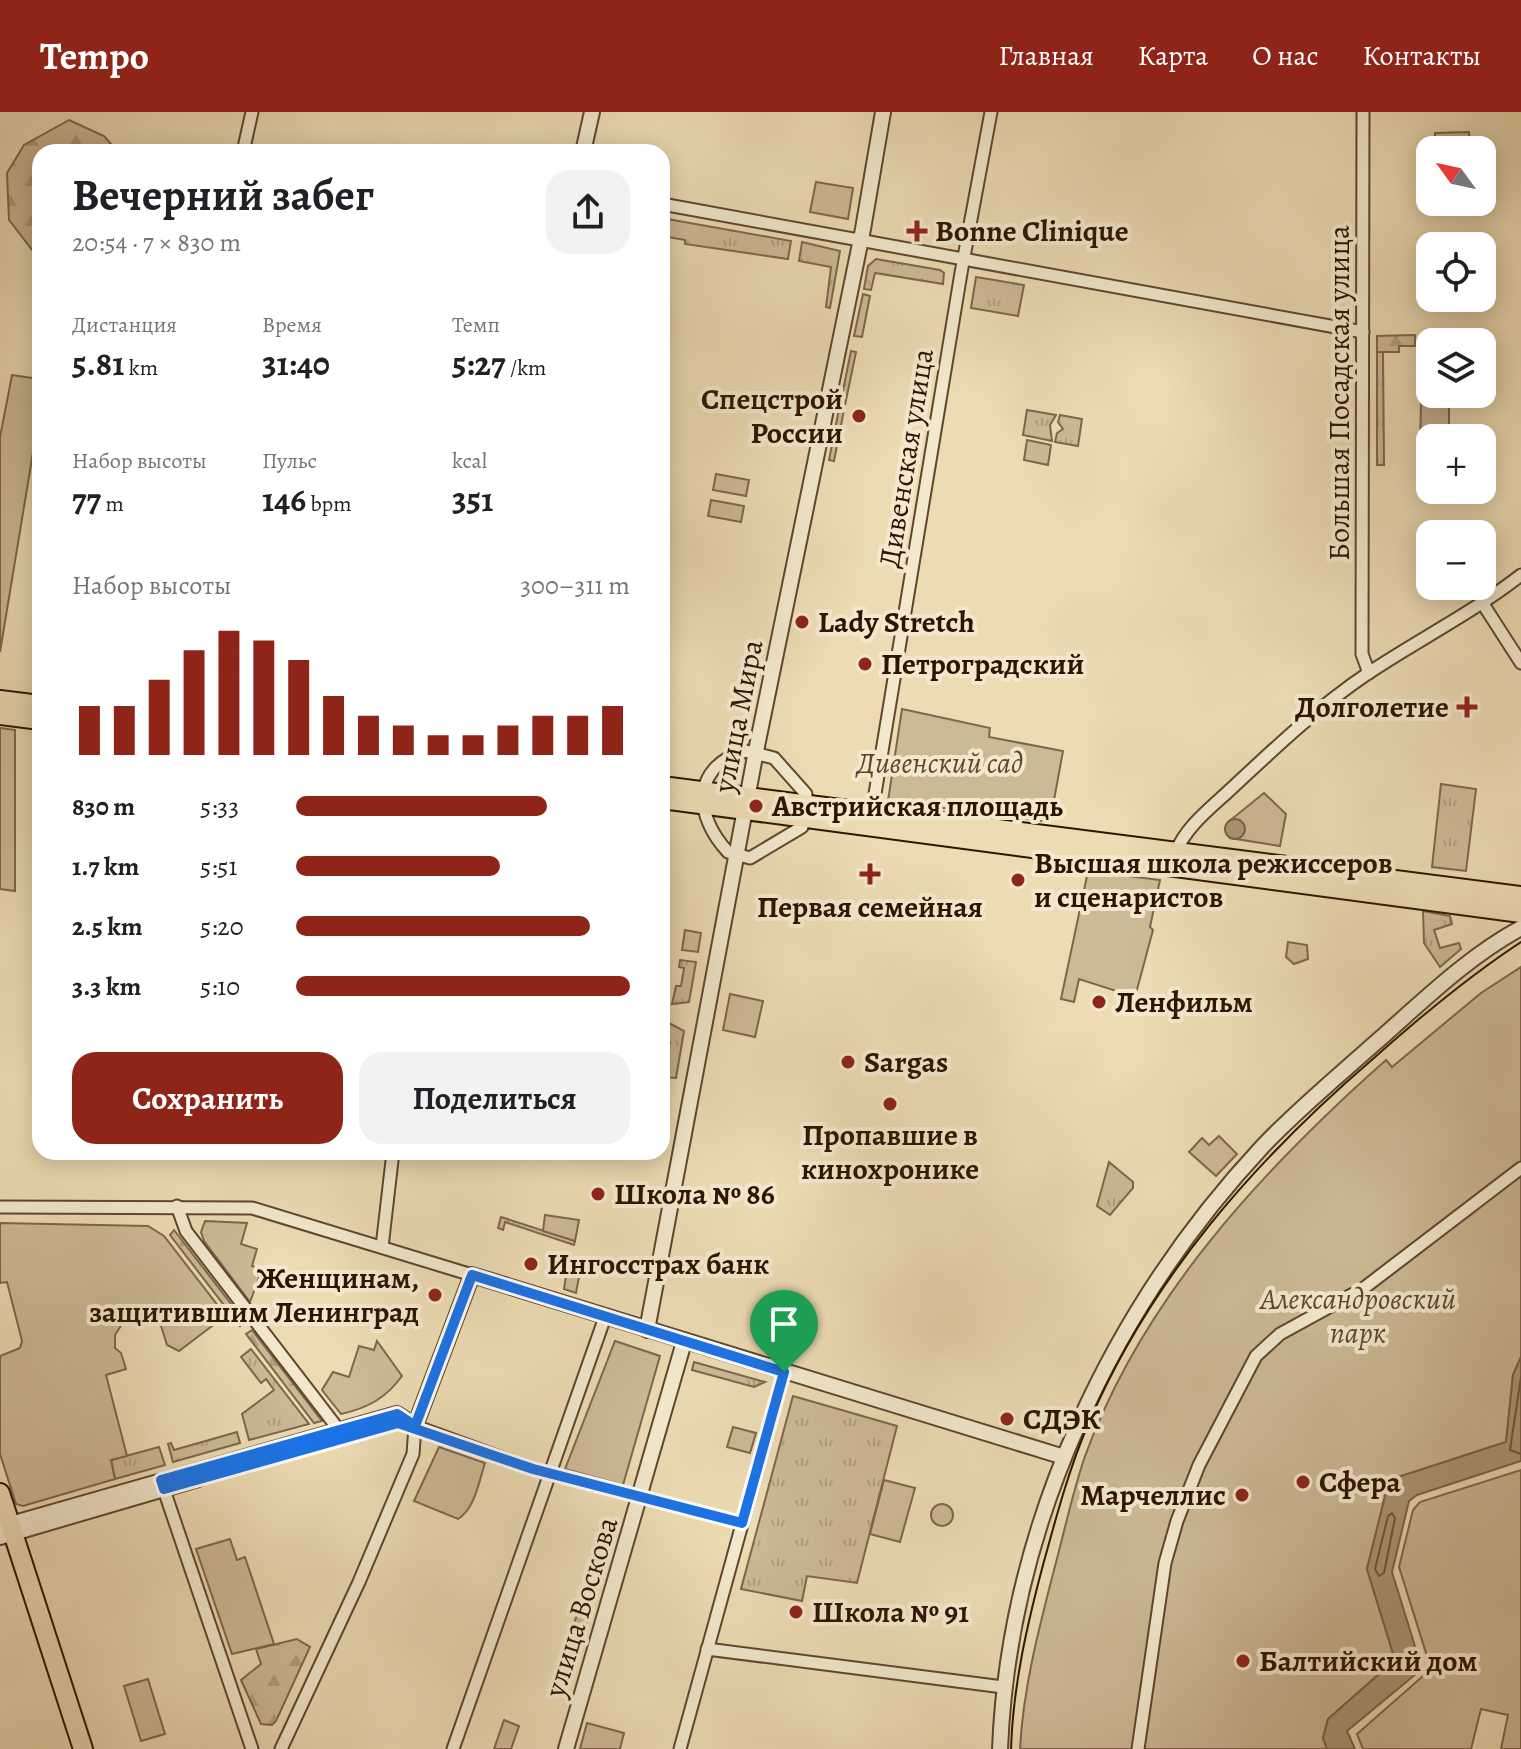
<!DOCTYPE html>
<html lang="ru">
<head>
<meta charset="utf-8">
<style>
  body { margin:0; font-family:Alegreya,serif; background:#f2f2f2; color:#202124; height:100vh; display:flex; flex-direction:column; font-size:30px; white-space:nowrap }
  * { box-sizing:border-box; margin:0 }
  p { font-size:26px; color:#757577 }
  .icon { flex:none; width:44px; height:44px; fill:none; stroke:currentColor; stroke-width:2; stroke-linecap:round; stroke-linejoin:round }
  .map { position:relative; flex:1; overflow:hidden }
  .drawer { position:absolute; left:32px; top:32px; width:638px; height:1016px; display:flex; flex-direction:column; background:#fff; border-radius:24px; box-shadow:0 4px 20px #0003 }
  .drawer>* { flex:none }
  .needle { width:52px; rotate:303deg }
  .tools { position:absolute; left:1416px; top:24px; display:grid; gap:16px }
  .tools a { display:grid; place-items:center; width:80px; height:80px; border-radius:16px; background:#fff; box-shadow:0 4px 20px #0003; font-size:40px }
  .pin { position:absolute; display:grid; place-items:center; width:68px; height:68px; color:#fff; margin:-82px -34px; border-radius:50% 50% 50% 0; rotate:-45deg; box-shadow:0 0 8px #0007 }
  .pin .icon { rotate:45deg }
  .round { display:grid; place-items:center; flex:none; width:84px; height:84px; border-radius:24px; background:#f2f2f2 }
  .head { display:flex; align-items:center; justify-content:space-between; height:136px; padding:0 40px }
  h1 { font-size:44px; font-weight:700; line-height:60px }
  .figures { display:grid; grid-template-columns:repeat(3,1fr); gap:12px; height:136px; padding:8px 40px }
  .figures div { display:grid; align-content:center }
  .figures b { font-size:34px; font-weight:700 }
  .figures small { font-size:22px; font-weight:400 }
  .figures p { font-size:22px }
  .chart { height:224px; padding:16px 40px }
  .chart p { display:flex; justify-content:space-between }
  .chart svg { width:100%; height:144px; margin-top:8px; stroke:#8f2418; stroke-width:6 }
  .primary-button { display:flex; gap:16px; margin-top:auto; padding:16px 40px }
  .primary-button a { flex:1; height:92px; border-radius:24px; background:#8f2418; color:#fff; font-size:32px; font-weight:700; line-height:92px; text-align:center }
  .primary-button a+a { background:#f2f2f2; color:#202124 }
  ul { padding:0 40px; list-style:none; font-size:26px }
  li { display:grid; grid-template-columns:128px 96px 1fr; align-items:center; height:60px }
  li i { height:20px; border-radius:10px; background:#8f2418 }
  header { display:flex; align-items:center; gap:48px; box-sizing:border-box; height:112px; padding:0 40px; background:#8f2418; color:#fff }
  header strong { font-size:38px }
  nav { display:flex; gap:44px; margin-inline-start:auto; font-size:28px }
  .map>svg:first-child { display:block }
  .grass { fill:url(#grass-tufts); stroke:#7e664b; stroke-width:2 }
  .forest { fill:url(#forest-firs); stroke:#7e664b; stroke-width:2 }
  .green { fill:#ccb995; stroke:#7e664b; stroke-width:2 }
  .water { fill:#ac9776; stroke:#7a6347; stroke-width:2 }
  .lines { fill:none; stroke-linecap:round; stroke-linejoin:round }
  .shore { stroke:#6e563c; stroke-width:2 }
  .minor-casing { stroke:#5e462e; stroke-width:15 }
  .tertiary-casing { stroke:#5e462e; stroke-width:18 }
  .primary-casing { stroke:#2f1401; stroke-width:22 }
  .minor { stroke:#f3e8ce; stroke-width:11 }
  .tertiary { stroke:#f3e8ce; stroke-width:14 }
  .primary { stroke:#ecdbb3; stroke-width:18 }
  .tram { stroke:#2f1401; stroke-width:2 }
  .route-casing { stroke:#fff; stroke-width:16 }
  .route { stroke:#1a73e8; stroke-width:10 }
  .poi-dot { fill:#8f2418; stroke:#f3e8ce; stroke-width:3 }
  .labels { text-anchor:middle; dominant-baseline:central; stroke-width:8; stroke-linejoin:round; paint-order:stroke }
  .poi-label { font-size:30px; font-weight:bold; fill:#2f1401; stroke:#f3e8ce; text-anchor:start }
  .street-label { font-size:30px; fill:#2f1401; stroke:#f3e8ce }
  .park-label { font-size:30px; font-style:italic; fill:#5e462d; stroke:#f3e8ce }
</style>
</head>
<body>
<header>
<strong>Tempo</strong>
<nav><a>Главная</a><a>Карта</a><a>О нас</a><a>Контакты</a></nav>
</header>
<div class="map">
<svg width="1521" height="1637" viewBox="0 0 1521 1637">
  <defs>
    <pattern id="grass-tufts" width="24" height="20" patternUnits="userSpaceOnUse" patternTransform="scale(2)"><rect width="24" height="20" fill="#ccb995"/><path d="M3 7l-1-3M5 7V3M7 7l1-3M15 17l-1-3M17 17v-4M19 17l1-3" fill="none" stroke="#b09e7f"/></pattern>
    <pattern id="forest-firs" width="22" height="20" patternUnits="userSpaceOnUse" patternTransform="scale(2)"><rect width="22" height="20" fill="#ccb995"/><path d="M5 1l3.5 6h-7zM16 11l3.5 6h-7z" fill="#b09e7f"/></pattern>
  </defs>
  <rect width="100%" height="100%" fill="#ecdbb3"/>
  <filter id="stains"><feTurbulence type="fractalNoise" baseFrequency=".0025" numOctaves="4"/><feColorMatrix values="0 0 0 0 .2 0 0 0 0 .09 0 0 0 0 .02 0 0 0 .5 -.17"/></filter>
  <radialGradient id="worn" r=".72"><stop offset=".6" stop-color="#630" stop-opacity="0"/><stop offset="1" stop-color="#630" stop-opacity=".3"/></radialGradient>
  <g class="grass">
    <path d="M662,106L791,129L788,147L685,132V128L662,124Z"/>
    <path d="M802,130L840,139L830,196L826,195L831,155L799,149Z"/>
    <path d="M876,147L940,158L944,161L943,172L875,161L871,178L864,177L868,154Z"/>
    <path d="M976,165L1024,173L1018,204L971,196Z"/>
    <path d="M863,182L870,184L862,225L854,224Z"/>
    <path d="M851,239L856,240L845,293H840Z"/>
    <path d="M1377,240H1383L1384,353H1377Z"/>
    <path d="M839,297L844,298L834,349L829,348Z"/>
    <path d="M1027,298L1056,303L1050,313L1052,329L1023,323Z"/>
    <path d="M1060,303L1082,307L1078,334L1055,330L1057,321L1063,317L1058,310Z"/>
    <path d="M1441,672L1476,677L1466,759L1432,755Z"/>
    <path d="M1423,799L1450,804L1452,812L1434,818L1440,836L1459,831L1461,837L1440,855L1424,831Z"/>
    <path d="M685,818L701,821L698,840L682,838Z"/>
    <path d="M680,848L696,850L689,890L672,892L676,874H681L684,856L679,855Z"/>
    <path d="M669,911L684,919L676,966L662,965V948H667L670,930L666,929Z"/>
    <path d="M1109,1050L1133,1070V1076L1110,1103L1097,1094Z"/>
    <path d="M501,1105L575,1129L574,1133L505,1110L503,1118L498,1116Z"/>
    <path d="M568,1151L581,1154L576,1181L564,1177Z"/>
    <path d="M251,1237L309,1312L249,1328L242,1302L274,1278L266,1267L261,1271L241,1245Z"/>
    <path d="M694,1250L765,1270L754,1275L692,1258Z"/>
    <path d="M793,1284L897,1314L857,1471L807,1464L802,1489L741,1477Z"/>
    <path d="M237,1320L240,1331L173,1350L168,1332L171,1331L174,1338Z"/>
    <path d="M159,1335L165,1353L115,1367L111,1348Z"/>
  </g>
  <g class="forest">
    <path d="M69,8L104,24L118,40H40V148L9,108L7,61L24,33Z"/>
    <path d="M1415,223V234H1399V240H1377V224Z"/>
    <path d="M1424,223L1453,224L1466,230H1430V234H1424Z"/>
    <path d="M174,1118L245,1210L240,1214L170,1123Z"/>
    <path d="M252,1218L322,1309L314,1311L246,1222Z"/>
    <path d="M297,1527L310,1535L276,1609L272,1613L261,1612L241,1568L261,1552L256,1537Z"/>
  </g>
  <g class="green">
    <path d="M1469,20L1470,38H1435V21Z"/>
    <path d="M816,70L853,76L848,107L810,100Z"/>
    <path d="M12,263L40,267V298L0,540V325Z"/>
    <path d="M1421,291L1449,292V326H1430V336H1420Z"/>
    <path d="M1027,328L1051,333L1048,353L1024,348Z"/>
    <path d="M716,362L749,368L746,384L713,378Z"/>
    <path d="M711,388L744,394L741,410L708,404Z"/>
    <path d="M902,597L990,616L989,625L1063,639L1050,710L888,689Z"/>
    <path d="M0,616L15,618V779L0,777Z"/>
    <path d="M1264,681L1286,702L1280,734L1230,726L1225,717L1228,710Z"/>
    <path d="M1088,759L1160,768L1150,815L1153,818L1135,885L1079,867L1074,890L1061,887Z"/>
    <path d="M1288,830L1307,833L1308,847L1294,852L1286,845Z"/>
    <path d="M1521,855V1245L1513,1263L1506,1330L1389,1368L1367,1457L1395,1548L1328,1607L1323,1626L1327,1637H1020C1023,1577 1039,1516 1054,1458C1064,1421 1072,1383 1084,1347C1141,1188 1262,1058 1386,948L1392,955L1481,881Z"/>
    <path d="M730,882L763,889L755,925L723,918Z"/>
    <path d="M1219,1024L1237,1042L1216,1064L1189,1040L1202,1026L1209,1033Z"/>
    <path d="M545,1103L579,1108L575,1129L543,1119Z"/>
    <path d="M205,1109L247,1111L241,1132L257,1137L252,1154L262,1158L250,1190L204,1129L201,1120Z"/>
    <path d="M0,1111L148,1114L164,1124L219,1195L216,1211L179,1239L167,1233L157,1201L122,1212L115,1223V1236L121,1241L126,1257L106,1263L127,1344L111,1348L115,1367L23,1394L16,1392L0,1342V1244L20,1236L22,1229L7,1170L0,1171Z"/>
    <path d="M377,1229L402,1264C386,1286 368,1296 341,1302L322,1278L333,1260L349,1265L359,1234L374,1238Z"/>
    <path d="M615,1229L660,1244L623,1373L565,1357Z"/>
    <path d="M733,1315L756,1321L750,1341L727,1335Z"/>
    <path d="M439,1335L485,1351C479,1369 475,1397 458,1407L414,1389Z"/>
    <path d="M1521,1358V1637H1501L1508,1603L1481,1597L1471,1637H1363L1357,1622L1431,1557L1399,1455L1413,1398L1420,1390Z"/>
    <path d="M884,1368L915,1376L900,1430L870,1422Z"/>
    <circle cx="942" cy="1403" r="11"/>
    <path d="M230,1427L237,1448L245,1445L274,1532L232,1542L196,1437Z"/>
    <path d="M577,1503L588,1507L576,1544L564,1540Z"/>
    <path d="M148,1567L165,1622L141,1629L124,1574Z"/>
    <path d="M504,1608L519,1614L511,1637H494Z"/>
    <path d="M587,1611L624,1621L620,1637H580Z"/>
  </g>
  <g class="water">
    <circle cx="1235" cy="717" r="10"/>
    <path d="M1521,1245V1349L1417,1383L1409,1389L1392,1460L1422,1557L1347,1619L1355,1637H1327L1323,1626L1328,1607L1395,1548L1367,1457L1389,1368L1506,1330L1513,1263Z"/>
  </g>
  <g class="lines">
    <g class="shore">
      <path d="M1521,1265L1510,1338L1521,1342"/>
      <path d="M1392,1401L1395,1406L1384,1461L1379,1464L1375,1457L1388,1404Z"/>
    </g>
    <defs>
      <g id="minor">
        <path d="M1363,0L1362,542L1369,561"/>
        <path d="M243,40L252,0"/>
        <path d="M662,92L1363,220"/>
        <path d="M1483,492L1521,551"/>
        <path d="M746,639L774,646L806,682L802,715L750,746L728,740C694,704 691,654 746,639Z"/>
        <path d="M872,700L961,161L991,0"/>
        <path d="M1176,740C1186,714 1212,695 1232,676C1275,636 1318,595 1367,562C1418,528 1472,501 1521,463"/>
        <path d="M177,1094L186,1119L339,1318"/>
        <path d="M0,1095L252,1096L472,1163"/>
        <path d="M382,1135L393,1040"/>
        <path d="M162,1372L252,1637"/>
        <path d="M707,1537L1003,1575"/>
        <path d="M281,1637L359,1470L413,1342L415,1314L533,1357L742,1411"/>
        <path d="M453,1637L605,1205"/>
        <path d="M680,1637L784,1260"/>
        <path d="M1138,1637L1165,1451L1177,1409L1199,1353L1256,1244L1280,1222L1364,1176L1521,1056"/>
      </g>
      <g id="tertiary">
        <path d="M583,40L592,0"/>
        <path d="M647,1218L756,639L863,117L883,0"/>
        <path d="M415,1314L472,1163L1064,1345"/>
        <path d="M0,1415L397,1302L415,1314"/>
        <path d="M0,1425L198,1367"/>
        <path d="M566,1637L684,1230"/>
        <path d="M1000,1637C1009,1414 1111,1197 1263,1034C1297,998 1337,965 1374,932C1421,891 1467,845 1521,816"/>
      </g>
      <g id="primary">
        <path d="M0,588L40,593"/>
        <path d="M0,603L40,608"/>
        <path d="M662,674L1521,784"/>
        <path d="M662,687L1521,801"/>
        <path d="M0,1381L83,1637"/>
      </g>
    </defs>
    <use href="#minor" class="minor-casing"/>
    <use href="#tertiary" class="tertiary-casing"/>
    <use href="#primary" class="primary-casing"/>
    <use href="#minor" class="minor"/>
    <use href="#tertiary" class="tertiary"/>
    <use href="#primary" class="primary"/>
    <path class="tram" d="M1011,1637C1013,1574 1027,1513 1043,1453C1056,1406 1068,1360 1087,1315C1149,1168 1255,1048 1374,946C1420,905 1469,864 1521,830"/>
  </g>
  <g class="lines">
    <defs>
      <path id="route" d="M784,1260L472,1163L415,1314L397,1302L161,1368L164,1377L398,1311L533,1357L742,1411L784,1260"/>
    </defs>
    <use href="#route" class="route-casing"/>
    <use href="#route" class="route"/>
  </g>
  <g class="poi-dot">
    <path d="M913 107h8v8h8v8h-8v8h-8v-8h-8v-8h8z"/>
    <circle cx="859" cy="304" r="8"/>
    <circle cx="802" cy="510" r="8"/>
    <circle cx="865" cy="552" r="8"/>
    <path d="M1463 583h8v8h8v8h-8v8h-8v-8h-8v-8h8z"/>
    <circle cx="756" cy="694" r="8"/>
    <path d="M866 750h8v8h8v8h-8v8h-8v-8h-8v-8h8z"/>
    <circle cx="1018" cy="768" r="8"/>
    <circle cx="1099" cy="890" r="8"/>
    <circle cx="848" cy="950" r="8"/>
    <circle cx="890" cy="992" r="8"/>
    <circle cx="598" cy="1082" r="8"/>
    <circle cx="531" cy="1152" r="8"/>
    <circle cx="435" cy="1183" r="8"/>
    <circle cx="1007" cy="1307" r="8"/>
    <circle cx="1303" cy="1370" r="8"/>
    <circle cx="1242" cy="1383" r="8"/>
    <circle cx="796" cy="1500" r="8"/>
    <circle cx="1243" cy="1549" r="8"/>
  </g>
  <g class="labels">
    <g class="poi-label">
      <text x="935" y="119">Bonne Clinique</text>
      <text x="843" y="287" text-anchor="end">Спецстрой<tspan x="843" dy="34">России</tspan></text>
      <text x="818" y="510">Lady Stretch</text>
      <text x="881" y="552">Петроградский</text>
      <text x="1449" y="595" text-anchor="end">Долголетие</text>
      <text x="772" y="694">Австрийская площадь</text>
      <text x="1034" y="751">Высшая школа режиссеров<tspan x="1034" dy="34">и сценаристов</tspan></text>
      <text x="870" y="795" text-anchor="middle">Первая семейная</text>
      <text x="1115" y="890">Ленфильм</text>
      <text x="864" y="950">Sargas</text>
      <text x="890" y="1023" text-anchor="middle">Пропавшие в<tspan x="890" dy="34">кинохронике</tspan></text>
      <text x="614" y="1082">Школа № 86</text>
      <text x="547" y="1152">Ингосстрах банк</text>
      <text x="419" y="1166" text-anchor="end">Женщинам,<tspan x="419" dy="34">защитившим Ленинград</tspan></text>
      <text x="1023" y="1307">СДЭК</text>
      <text x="1319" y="1370">Сфера</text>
      <text x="1226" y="1383" text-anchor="end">Марчеллис</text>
      <text x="812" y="1500">Школа № 91</text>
      <text x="1259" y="1549">Балтийский дом</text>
    </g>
    <g class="street-label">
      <text transform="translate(1339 281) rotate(-90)">Большая Посадская улица</text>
      <text transform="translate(906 346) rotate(-81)">Дивенская улица</text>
      <text transform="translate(738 604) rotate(-79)">улица Мира</text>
      <text transform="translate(581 1495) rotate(-73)">улица Воскова</text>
    </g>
    <g class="park-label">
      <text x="940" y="651">Дивенский сад</text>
      <text x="1358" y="1187">Александровский<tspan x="1358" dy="34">парк</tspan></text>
    </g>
  </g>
  <rect width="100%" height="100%" filter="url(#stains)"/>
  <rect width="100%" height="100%" fill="url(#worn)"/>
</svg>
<div class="tools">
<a><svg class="needle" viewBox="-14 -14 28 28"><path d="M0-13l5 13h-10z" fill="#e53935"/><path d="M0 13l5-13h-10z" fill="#757577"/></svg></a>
<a><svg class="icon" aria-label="locate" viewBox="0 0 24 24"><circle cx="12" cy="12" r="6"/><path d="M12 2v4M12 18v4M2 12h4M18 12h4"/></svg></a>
<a><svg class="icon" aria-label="layers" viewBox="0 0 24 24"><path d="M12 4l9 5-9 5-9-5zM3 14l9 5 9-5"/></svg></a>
<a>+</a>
<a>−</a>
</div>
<div class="pin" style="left:784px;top:1260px;background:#1e9e55"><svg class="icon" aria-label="arrive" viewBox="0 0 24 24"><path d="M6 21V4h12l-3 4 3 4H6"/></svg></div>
<section class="drawer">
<div class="head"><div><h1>Вечерний забег</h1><p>20:54 · 7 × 830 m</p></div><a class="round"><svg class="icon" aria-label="share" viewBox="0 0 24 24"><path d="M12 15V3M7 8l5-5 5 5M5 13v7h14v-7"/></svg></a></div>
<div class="figures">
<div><p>Дистанция</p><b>5.81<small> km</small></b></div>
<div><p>Время</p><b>31:40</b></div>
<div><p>Темп</p><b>5:27<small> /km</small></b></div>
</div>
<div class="figures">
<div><p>Набор высоты</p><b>77<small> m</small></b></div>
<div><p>Пульс</p><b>146<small> bpm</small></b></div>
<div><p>kcal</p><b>351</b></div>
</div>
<div class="chart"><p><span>Набор высоты</span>300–311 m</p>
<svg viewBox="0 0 160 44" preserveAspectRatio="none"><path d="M5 44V29M15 44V29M25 44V21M35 44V12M45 44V6M55 44V9M65 44V15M75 44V26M85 44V32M95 44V35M105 44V38M115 44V38M125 44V35M135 44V32M145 44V32M155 44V29"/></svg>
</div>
<ul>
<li><b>830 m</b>5:33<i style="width:75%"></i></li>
<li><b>1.7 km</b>5:51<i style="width:61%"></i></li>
<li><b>2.5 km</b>5:20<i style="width:88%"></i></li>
<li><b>3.3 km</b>5:10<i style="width:100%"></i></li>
</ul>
<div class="primary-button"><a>Сохранить</a><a>Поделиться</a></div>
</section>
</div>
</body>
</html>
